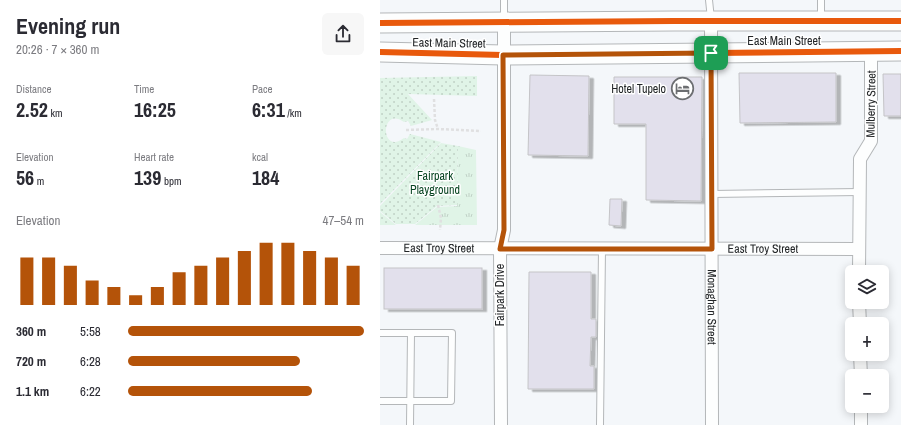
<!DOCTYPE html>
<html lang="en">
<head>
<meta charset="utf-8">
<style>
  body { margin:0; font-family:"Archivo Narrow",sans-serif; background:#f7f7f7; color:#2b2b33; height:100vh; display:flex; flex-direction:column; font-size:15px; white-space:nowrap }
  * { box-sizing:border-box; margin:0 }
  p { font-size:13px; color:#7c7c81 }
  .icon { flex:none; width:22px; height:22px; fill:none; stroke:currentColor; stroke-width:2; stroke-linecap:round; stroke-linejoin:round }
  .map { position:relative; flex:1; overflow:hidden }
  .side { display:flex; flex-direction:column; background:#fff; width:380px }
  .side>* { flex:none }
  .fabs { position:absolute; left:465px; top:265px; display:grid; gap:8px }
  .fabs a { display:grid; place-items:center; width:44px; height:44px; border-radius:6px; background:#fff; box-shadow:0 2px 10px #0003; font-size:20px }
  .pin { position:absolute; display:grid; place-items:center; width:34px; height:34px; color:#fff; margin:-17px; border-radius:8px; box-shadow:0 2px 6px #0006 }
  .round { display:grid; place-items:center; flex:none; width:42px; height:42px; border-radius:6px; background:#f7f7f7 }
  .summary { display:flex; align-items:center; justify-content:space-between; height:68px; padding:0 16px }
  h1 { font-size:22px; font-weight:800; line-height:30px }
  .figures { display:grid; grid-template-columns:repeat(3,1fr); gap:6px; height:68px; padding:4px 16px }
  .figures div { display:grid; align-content:center }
  .figures b { font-size:20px; font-weight:800 }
  .figures small { font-size:11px; font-weight:400 }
  .figures p { font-size:11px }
  .chart { height:112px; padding:8px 16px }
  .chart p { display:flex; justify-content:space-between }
  .chart svg { width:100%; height:72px; margin-top:4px; stroke:#b45309; stroke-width:6 }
  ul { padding:0 16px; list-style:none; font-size:13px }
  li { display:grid; grid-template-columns:64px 48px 1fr; align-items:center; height:30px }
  li i { height:10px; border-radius:5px; background:#b45309 }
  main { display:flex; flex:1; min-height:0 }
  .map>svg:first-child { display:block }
  .grass { fill:url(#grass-tufts) }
  .park { fill:url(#park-dots) }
  .building { fill:#e2e0ec; stroke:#c4c4c7; filter:url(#shadow) }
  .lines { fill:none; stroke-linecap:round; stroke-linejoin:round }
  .lane-casing { stroke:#b4b7b9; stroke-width:8 }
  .street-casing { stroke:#b4b7b9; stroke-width:14 }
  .primary-casing { stroke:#b4b7b9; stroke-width:21 }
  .path { stroke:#e0e0e1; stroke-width:2.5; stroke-dasharray:3 2; stroke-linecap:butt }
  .lane { stroke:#fdfefe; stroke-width:6 }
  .street { stroke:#fdfefe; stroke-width:12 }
  .primary { stroke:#fdfefe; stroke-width:19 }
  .cycleway-casing { stroke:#fff; stroke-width:8 }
  .cycleway { stroke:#e8590c; stroke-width:6 }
  .route-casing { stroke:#fff; stroke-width:8 }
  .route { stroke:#b45309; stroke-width:5 }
  .labels { text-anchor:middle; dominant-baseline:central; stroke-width:3; stroke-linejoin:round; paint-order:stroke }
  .street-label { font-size:12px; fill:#222527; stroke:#fff }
  .poi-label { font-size:12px; fill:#222527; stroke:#fff; text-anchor:end }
  .park-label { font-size:12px; fill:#074421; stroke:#fff }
</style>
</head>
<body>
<main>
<section class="side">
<div class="summary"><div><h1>Evening run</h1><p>20:26 · 7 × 360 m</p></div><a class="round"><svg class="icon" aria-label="share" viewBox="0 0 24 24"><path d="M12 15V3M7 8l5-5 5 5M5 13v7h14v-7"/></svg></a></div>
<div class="figures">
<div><p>Distance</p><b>2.52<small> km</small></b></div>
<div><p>Time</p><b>16:25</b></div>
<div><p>Pace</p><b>6:31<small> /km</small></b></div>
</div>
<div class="figures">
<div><p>Elevation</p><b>56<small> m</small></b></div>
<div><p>Heart rate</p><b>139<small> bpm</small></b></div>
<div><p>kcal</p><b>184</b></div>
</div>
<div class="chart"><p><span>Elevation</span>47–54 m</p>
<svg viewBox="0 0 160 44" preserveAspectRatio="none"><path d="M5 44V15M15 44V15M25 44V20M35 44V29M45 44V33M55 44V38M65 44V33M75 44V24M85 44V20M95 44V15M105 44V11M115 44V6M125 44V6M135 44V11M145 44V15M155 44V20"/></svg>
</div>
<ul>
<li><b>360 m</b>5:58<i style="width:100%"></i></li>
<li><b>720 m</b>6:28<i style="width:73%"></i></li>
<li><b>1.1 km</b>6:22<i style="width:78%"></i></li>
</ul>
</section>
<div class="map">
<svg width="521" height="425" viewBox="0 0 521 425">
  <defs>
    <pattern id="grass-tufts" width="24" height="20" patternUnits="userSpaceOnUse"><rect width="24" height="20" fill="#e0f4e7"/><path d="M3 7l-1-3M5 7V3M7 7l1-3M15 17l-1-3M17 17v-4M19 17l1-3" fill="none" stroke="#c0d1c6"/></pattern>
    <pattern id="park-dots" width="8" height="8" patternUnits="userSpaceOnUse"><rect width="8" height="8" fill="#e0f4e7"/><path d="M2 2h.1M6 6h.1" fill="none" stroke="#c0d1c6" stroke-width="1.8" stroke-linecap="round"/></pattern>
    <filter id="shadow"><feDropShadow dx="4.5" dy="2.5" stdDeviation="0" flood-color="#0004"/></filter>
  </defs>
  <rect width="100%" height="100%" fill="#f4f7fa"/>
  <path class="grass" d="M78,146L96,150L97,225H35L57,207L77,206Z"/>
  <g class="park">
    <path d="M97,76V96L28,94L52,120L31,126L28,121L24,122C0,105 0,156 24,138L27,139L30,134L61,142L0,204V78Z"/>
    <path d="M61,143L78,146L77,205L57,206L35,224H16L0,211V206Z"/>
    <path d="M0,212L16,225H0Z"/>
  </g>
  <g class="building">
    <path d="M359,73H456V122L360,123Z"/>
    <path d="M503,74H521V116H504Z"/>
    <path d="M150,75L209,76L208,156L148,155Z"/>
    <path d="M234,77H322L321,201L266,200V124H234Z"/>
    <path d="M230,199H242L241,226L229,225Z"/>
    <rect x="4" y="268" width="98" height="41"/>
    <path d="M149,272H211V319H216V337H211L210,366H214V389H148Z"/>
  </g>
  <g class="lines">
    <defs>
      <g id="lane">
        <path d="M124,0V20"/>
        <path d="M329,0L331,19"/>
        <path d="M441,0V18"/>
        <path d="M332,194L480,192"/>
        <path d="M0,333H72L71,401H0"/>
        <path d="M30,425L31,333"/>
        <path d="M220,425L222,249"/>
      </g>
      <g id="street">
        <path id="s1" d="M331,21L332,425"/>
        <path id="s2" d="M0,248L479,249"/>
        <path d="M479,272L480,159L491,141V52"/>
        <path d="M479,302L480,324"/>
        <path d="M480,354L481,376"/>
        <path d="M481,406V425"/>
        <path d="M121,425L120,249L124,230V22"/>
      </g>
      <g id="primary">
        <path d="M0,23L294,21H521"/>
        <path d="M0,52L123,55L521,51"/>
      </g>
    </defs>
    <use href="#lane" class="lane-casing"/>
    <use href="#street" class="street-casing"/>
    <use href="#primary" class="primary-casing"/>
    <g class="path">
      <path d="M54,99L55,120L58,129"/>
      <path d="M26,130L58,129L101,131"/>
      <path d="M58,205L61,218L60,230"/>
    </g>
    <use href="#lane" class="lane"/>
    <use href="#street" class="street"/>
    <use href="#primary" class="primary"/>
    <defs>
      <g id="cycleway">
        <path d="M0,23L294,21H521"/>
        <path d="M0,52L123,55L521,51"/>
      </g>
    </defs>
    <use href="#cycleway" class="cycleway-casing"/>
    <use href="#cycleway" class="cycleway"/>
  </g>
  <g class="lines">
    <defs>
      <path id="route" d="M331,53L332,249H120L124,230L123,55Z"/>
    </defs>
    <use href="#route" class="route-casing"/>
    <use href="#route" class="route"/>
  </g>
  <defs>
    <symbol id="hotel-ring" viewBox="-11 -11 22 22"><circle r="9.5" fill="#fff" stroke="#6c6e71" stroke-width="1.5"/><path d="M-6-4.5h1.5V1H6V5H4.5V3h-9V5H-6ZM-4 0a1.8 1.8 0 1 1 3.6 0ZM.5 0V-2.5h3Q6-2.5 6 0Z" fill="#6c6e71"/></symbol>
  </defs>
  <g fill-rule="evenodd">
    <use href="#hotel-ring" x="290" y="76" width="25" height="25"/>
  </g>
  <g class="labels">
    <g class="street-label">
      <text x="404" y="41">East Main Street</text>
      <text transform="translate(69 43) rotate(1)">East Main Street</text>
      <text transform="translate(491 104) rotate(-89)">Mulberry Street</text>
      <text stroke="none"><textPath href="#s2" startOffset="59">East Troy Street</textPath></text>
      <text stroke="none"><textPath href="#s2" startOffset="383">East Troy Street</textPath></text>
      <text transform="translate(120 295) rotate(-90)">Fairpark Drive</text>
      <text stroke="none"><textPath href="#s1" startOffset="286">Monaghan Street</textPath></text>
    </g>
    <g class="poi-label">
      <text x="286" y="89">Hotel Tupelo</text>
    </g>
    <g class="park-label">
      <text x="55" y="176">Fairpark<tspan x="55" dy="14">Playground</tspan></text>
    </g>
  </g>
</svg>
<div class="fabs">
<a><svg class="icon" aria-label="layers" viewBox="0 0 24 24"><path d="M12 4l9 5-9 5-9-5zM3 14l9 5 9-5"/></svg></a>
<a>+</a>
<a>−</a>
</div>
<div class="pin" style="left:331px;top:53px;background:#1e9e55"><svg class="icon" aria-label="arrive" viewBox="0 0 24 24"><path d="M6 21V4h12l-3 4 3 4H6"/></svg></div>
</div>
</main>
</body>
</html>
